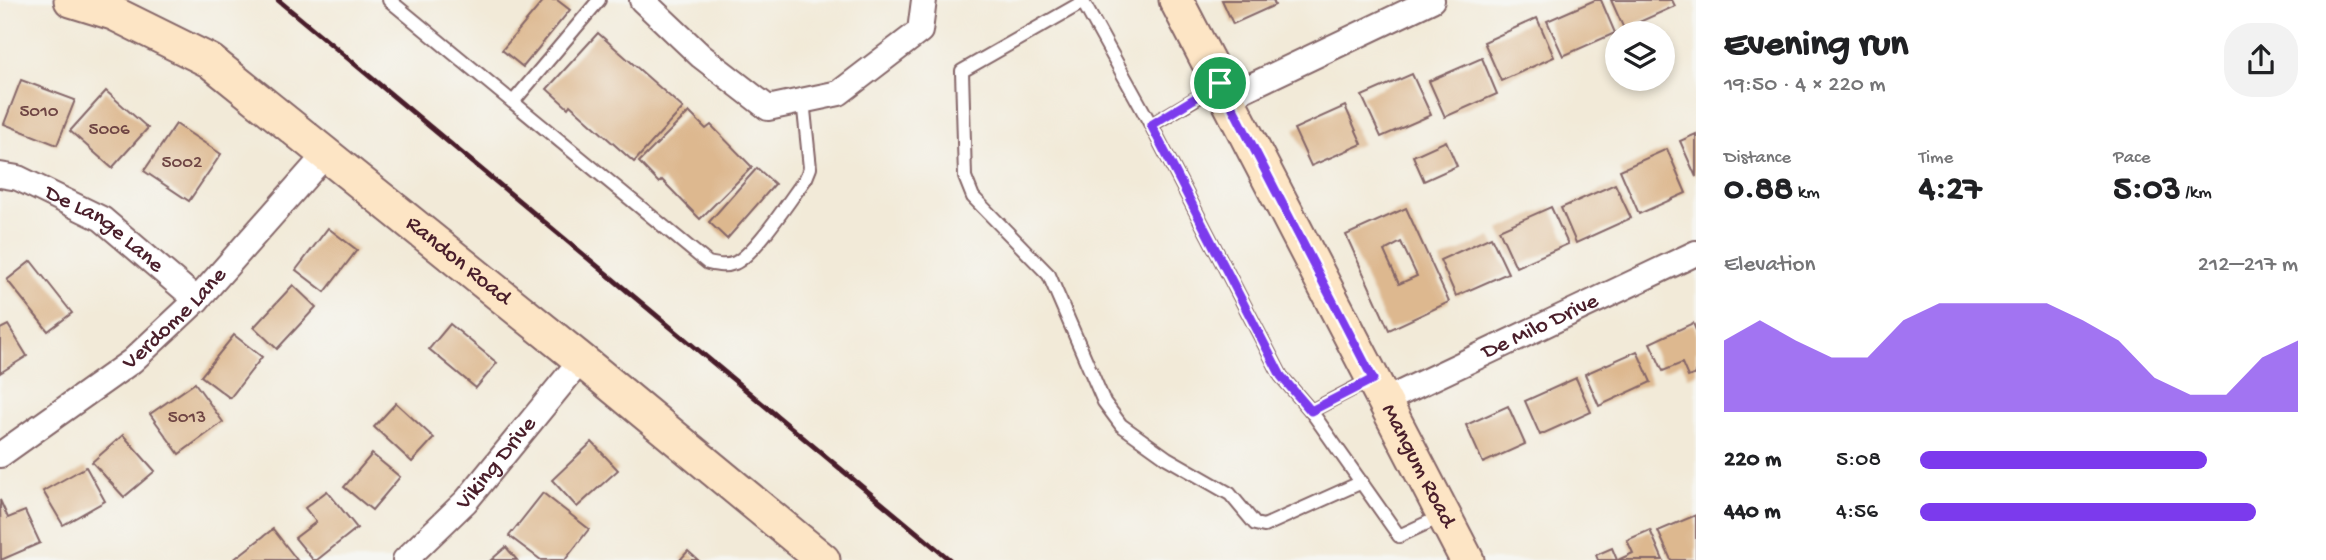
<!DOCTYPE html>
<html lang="en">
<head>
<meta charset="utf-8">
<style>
  body { margin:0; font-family:"Gochi Hand",sans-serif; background:#f2f2f2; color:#202124; height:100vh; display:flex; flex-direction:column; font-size:26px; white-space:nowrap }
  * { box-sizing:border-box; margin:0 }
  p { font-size:23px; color:#757577 }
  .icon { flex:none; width:38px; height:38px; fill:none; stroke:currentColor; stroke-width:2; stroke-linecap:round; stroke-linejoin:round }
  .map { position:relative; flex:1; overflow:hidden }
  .side { display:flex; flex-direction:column; background:#fff; width:630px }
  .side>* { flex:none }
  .tools { position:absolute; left:1605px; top:21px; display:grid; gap:14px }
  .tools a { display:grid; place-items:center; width:70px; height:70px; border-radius:50%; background:#fff; box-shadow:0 4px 10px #0003; font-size:35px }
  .pin { position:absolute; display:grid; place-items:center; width:60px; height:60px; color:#fff; margin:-30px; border:4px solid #fff; border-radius:50%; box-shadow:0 2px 7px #0007 }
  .round { display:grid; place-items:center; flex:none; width:74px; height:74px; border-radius:28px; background:#f2f2f2 }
  .head { display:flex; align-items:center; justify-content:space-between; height:119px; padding:0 28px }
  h1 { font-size:38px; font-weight:800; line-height:52px }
  .metrics { display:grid; grid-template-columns:repeat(3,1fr); gap:10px; height:119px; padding:7px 28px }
  .metrics div { display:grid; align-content:center }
  .metrics b { font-size:35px; font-weight:800 }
  .metrics small { font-size:19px; font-weight:400 }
  .metrics p { font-size:19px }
  .chart { height:196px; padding:14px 28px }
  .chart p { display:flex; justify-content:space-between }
  .chart svg { width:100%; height:126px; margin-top:7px; fill:#7c3aed; opacity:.7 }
  ul { padding:0 28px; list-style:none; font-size:23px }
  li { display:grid; grid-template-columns:112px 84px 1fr; align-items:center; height:52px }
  li i { height:18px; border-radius:9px; background:#7c3aed }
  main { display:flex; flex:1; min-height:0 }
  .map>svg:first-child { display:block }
  .building { fill:#ddb88f; fill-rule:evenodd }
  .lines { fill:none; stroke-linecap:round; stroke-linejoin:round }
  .lane-casing { stroke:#856668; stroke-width:16 }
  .street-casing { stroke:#856668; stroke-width:28 }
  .secondary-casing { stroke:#856668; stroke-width:37 }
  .lane { stroke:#fff; stroke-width:12 }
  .street { stroke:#fff; stroke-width:24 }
  .secondary { stroke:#fde5c5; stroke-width:33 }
  .rail { stroke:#4a1f2b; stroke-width:5 }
  .route-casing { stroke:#fff; stroke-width:14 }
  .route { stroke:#7c3aed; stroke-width:9 }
  .labels { text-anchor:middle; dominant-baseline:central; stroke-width:5; stroke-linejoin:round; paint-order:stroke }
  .number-label { font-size:19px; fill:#6f4544 }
  .street-label { font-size:23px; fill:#4a1f2b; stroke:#f6f6f2 }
</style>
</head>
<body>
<main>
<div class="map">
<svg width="1696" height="560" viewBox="0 0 1696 560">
  <rect width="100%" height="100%" fill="#f6f6f2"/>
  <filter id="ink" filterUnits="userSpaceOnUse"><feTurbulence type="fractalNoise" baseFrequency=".0143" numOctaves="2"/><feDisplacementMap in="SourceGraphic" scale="14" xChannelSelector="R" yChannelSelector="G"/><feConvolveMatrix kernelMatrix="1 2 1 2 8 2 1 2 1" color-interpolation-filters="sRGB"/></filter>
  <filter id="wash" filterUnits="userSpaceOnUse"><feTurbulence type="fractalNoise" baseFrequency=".00686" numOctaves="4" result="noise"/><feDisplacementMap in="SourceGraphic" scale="28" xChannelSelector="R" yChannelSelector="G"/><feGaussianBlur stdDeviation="1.57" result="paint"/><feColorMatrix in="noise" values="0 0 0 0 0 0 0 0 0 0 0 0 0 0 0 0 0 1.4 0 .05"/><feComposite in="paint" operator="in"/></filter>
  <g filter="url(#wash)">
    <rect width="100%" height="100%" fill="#f2ead8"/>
    <g id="blocks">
      <g class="building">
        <path d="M544,0H557L570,10L523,67L502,50Z"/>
        <path d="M1222,0H1273L1275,5L1233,24Z"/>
        <path d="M1595,0H1601L1615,33L1563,56L1547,21Z"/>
        <path d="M1611,0H1672L1675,6L1624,29Z"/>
        <path d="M1537,18L1554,57L1501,81L1484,42Z"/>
        <path d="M598,33L683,108L634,162L570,105L568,108L547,89Z"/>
        <path d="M1482,58L1497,94L1445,117L1429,81Z"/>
        <path d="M1412,74L1431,115L1381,137L1362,96Z"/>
        <path d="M21,80L75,100L57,145L4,124Z"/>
        <path d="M106,91L148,128L112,168L70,131Z"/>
        <path d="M1345,106L1362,144L1311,166L1294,129Z"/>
        <path d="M689,112L706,129L711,125L752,167L700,219L662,180L659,183L639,162Z"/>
        <path d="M176,124L221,154L189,201L144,171Z"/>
        <path d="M1696,134V177L1680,141Z"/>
        <path d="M1446,141L1457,166L1424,181L1413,156Z"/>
        <path d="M1667,149L1686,193L1639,214L1620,170Z"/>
        <path d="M757,168L775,184L727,239L709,222Z"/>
        <path d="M1615,184L1631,218L1576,243L1561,208Z"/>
        <path d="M1551,207L1568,244L1516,267L1499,230Z"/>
        <path d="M1406,208L1449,302L1389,330L1346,235ZM1401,242L1417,276L1399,284L1384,251Z"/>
        <path d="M328,228L357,250L325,292L296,270Z"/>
        <path d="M1491,237L1508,273L1456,296L1440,260Z"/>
        <path d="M31,261L72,313L48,331L7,280Z"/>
        <path d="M293,285L316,307L277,349L254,327Z"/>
        <path d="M1693,323L1696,330V374L1688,377L1682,363L1663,371L1650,343Z"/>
        <path d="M450,324L497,363L476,388L429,349Z"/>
        <path d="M8,325L27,356L0,373V329Z"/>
        <path d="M234,335L262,357L230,398L201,376Z"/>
        <path d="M1637,351L1651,382L1599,406L1585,374Z"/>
        <path d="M1576,378L1591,412L1540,435L1525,401Z"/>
        <path d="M195,383L223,422L179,454L150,414Z"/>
        <path d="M396,403L434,438L412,462L374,427Z"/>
        <path d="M1508,406L1525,444L1483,463L1466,425Z"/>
        <path d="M123,435L155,471L124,497L92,462Z"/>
        <path d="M592,442L618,470L577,507L552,480Z"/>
        <path d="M372,454L400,477L372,510L344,487Z"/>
        <path d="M86,467L105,501L63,525L43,491Z"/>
        <path d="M327,491L357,528L317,560H313L295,538L316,522L305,508Z"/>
        <path d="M543,493L589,529L565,560H541L509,536Z"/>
        <path d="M0,500L8,518L25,511L40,543L1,560Z"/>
        <path d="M1696,515V560H1671L1658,531Z"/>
        <path d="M273,529L297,560H233Z"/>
        <path d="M1650,530L1663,560H1618L1633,553L1627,540Z"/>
        <path d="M506,547L517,560H491Z"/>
        <path d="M1612,548L1617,560H1598L1596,555Z"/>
        <path d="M688,551L698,560H680Z"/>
      </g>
    </g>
  </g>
  <g filter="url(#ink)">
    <use href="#blocks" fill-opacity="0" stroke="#856668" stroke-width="2"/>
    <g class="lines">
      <defs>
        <g id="lane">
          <path d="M389,0L708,263C717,265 725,267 735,263C755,254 791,198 806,178L810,168L803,100"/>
          <path d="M513,102L599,0"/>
          <path d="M1151,125L1220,84"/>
          <path d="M1311,411L1372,379"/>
          <path d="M1362,482L1264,526L1255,524L1230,494L1167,458L1121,425L1104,402L1049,275L973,197L965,177L962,71L1083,2L1151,125L1281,376L1311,411L1399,536L1442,516"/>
        </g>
        <g id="street">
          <path d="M642,0L701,56L768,108L839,93L920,31L924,0"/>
          <path d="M1228,97L1432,0"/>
          <path id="s1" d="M0,175L18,178L102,219L197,300"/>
          <path id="s2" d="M1384,401L1696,253"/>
          <path id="s3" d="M0,455L132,361L197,300L326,154"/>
          <path id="s4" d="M405,560L466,501L581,360"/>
        </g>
        <g id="secondary">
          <path id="s5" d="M71,0L113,13L210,61L581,360L823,560"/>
          <path id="s6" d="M1176,0L1467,560"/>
        </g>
      </defs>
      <use href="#lane" class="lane-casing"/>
      <use href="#street" class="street-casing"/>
      <use href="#secondary" class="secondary-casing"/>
      <use href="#lane" class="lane"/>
      <use href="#street" class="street"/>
      <use href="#secondary" class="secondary"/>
      <path class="rail" d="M278,0L950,560"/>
    </g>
  </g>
  <g class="lines" filter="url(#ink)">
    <defs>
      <path id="route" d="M1220,83L1373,379L1311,411L1281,376L1151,125Z"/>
    </defs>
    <use href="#route" class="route-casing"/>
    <use href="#route" class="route"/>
  </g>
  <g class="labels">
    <g class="number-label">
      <text x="39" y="112">5010</text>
      <text x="109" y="130">5006</text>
      <text x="182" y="163">5002</text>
      <text x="187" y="418">5013</text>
    </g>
    <g class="street-label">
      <text stroke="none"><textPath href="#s1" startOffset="119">De Lange Lane</textPath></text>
      <text stroke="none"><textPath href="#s5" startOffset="471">Randon Road</textPath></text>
      <text stroke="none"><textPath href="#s3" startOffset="222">Verdome Lane</textPath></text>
      <text stroke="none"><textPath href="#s2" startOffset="173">De Milo Drive</textPath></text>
      <text stroke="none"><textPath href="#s4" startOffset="133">Viking Drive</textPath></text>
      <text stroke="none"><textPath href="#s6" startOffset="525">Mangum Road</textPath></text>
    </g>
  </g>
</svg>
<div class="tools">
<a><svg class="icon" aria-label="layers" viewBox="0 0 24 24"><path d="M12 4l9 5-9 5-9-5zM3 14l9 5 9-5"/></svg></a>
</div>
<div class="pin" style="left:1220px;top:83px;background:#1e9e55"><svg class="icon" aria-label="arrive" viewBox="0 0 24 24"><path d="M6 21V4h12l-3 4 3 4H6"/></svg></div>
</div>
<section class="side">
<div class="head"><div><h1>Evening run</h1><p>19:50 · 4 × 220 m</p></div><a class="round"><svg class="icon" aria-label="share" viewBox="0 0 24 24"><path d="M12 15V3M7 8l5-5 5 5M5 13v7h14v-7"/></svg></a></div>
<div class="metrics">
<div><p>Distance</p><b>0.88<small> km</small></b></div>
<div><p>Time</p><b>4:27</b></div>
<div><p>Pace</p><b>5:03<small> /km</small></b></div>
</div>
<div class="chart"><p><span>Elevation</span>212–217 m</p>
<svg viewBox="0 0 160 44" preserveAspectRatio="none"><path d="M0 44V19L10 12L20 19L30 25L40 25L50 12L60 6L70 6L80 6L90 6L100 12L110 19L120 32L130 38L140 38L150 25L160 19V44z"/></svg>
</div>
<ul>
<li><b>220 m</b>5:08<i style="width:76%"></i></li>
<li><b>440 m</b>4:56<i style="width:89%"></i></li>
</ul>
</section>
</main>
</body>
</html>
